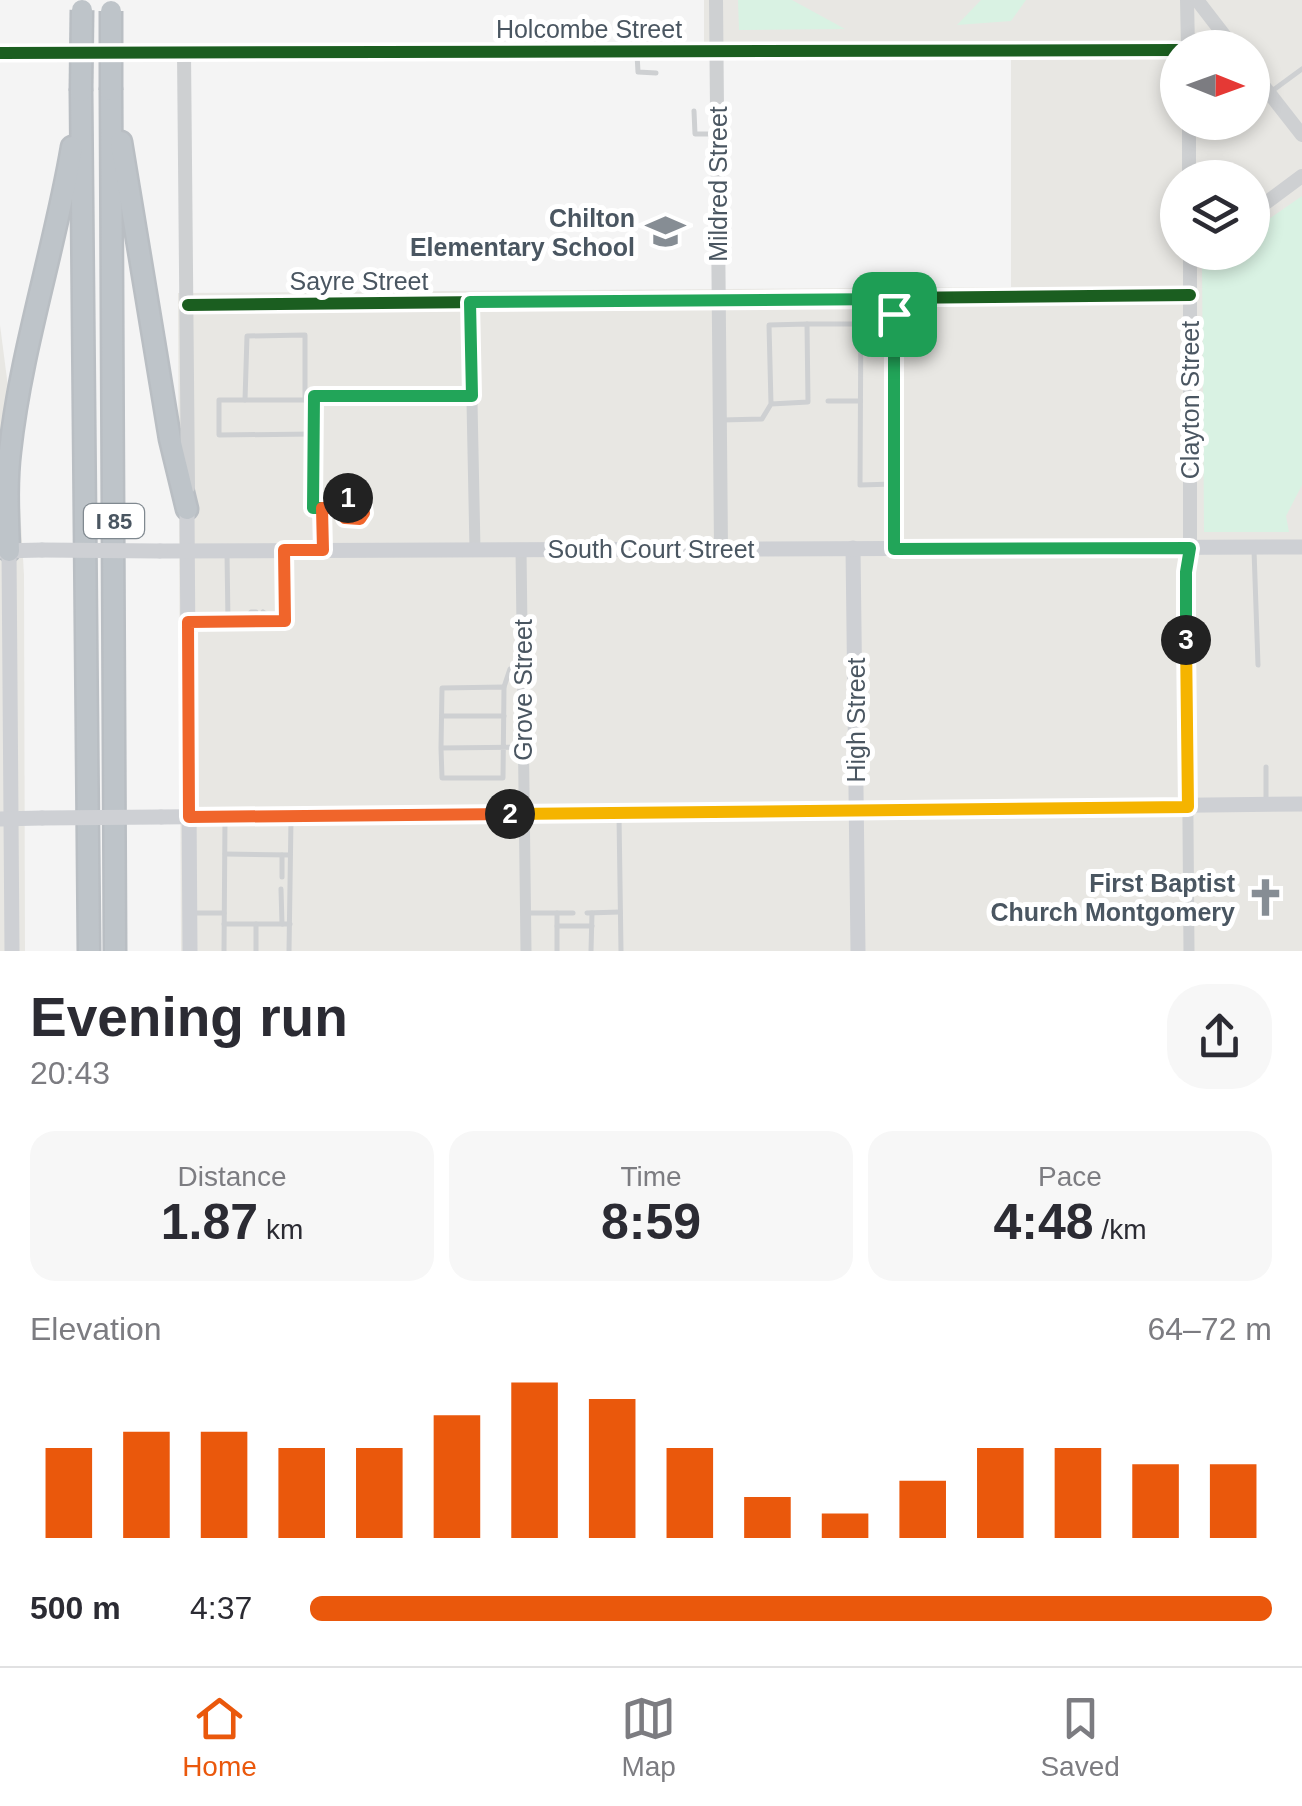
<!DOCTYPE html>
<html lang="en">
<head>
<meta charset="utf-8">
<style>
  body { margin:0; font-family:Arial,sans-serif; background:#f7f7f7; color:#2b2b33; height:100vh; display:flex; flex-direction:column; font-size:38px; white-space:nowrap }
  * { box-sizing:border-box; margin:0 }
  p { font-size:32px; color:#7c7c81 }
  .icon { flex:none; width:55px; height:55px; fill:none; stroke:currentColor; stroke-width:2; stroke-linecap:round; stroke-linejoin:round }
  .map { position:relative; height:951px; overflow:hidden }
  .details { display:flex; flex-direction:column; background:#fff; flex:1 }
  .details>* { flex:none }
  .needle { width:65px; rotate:91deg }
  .tools { position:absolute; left:1160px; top:30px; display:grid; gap:20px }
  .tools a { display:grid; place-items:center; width:110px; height:110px; border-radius:50%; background:#fff; box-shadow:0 5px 15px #0003; font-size:50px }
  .pin { position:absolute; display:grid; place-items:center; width:85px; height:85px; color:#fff; margin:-42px; border-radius:20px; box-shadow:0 5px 15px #0006 }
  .km { position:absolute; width:50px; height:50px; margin:-25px; border-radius:50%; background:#222; color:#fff; font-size:28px; line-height:50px; text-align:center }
  .round { display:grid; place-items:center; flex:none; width:105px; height:105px; border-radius:40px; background:#f7f7f7 }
  .head { display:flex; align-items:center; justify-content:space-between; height:170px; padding:0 30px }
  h1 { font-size:55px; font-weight:700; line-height:75px }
  .stats { display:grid; grid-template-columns:repeat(3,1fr); gap:15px; height:170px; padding:10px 30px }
  .stats div { display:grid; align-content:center; border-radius:25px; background:#f7f7f7; text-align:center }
  .stats b { font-size:50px; font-weight:700 }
  .stats small { font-size:28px; font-weight:400 }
  .stats p { font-size:28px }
  .chart { height:280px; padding:20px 30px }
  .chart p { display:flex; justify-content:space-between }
  .chart svg { width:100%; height:180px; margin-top:10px; stroke:#ea580c; stroke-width:6 }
  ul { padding:0 30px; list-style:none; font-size:32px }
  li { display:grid; grid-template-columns:160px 120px 1fr; align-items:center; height:75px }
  li i { height:25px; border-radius:12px; background:#ea580c }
  .tab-bar { display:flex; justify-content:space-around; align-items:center; height:140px; border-top:2px solid #e1e1e2; background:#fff; font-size:28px; color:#7c7c81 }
  .tab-bar a { display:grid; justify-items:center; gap:5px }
  .tab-bar .active { color:#ea580c }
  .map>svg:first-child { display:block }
  .commercial { fill:#e8e7e3; fill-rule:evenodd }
  .grass { fill:#d9f2e3 }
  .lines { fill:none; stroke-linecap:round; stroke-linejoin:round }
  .motorway-casing { stroke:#b9bec3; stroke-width:25 }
  .service { stroke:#ced0d2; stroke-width:5 }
  .minor { stroke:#ced0d2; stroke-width:11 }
  .tertiary { stroke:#ced0d2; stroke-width:14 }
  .secondary { stroke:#ced0d4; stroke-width:15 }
  .motorway { stroke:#bec4c9; stroke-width:20 }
  .motorway-bridge-casing { stroke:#b9bec3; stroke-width:25; stroke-linecap:butt }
  .secondary-bridge { stroke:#ced0d4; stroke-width:15 }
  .motorway-bridge { stroke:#bec4c9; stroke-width:20 }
  .cycleway-casing { stroke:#fff; stroke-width:19 }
  .cycleway { stroke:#1b5e20; stroke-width:12 }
  .split-1-casing { stroke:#fff; stroke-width:20 }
  .split-2-casing { stroke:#fff; stroke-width:20 }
  .split-3-casing { stroke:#fff; stroke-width:20 }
  .split-4-casing { stroke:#fff; stroke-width:20 }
  .split-1 { stroke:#22a559; stroke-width:12 }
  .split-2 { stroke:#f0652b; stroke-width:12 }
  .split-3 { stroke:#f5b400; stroke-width:12 }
  .split-4 { stroke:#22a559; stroke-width:12 }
  .labels { text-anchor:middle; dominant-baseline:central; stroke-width:10; stroke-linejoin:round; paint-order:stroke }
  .shield { fill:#fff; stroke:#808990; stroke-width:2.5 }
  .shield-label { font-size:22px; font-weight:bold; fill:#4a5661 }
  .street-label { font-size:25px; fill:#4a5661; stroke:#fff }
  .poi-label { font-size:25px; font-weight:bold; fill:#4a5661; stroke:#fff; text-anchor:end }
</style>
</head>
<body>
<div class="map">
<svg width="1302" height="951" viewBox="0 0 1302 951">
  <rect width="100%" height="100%" fill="#f4f4f4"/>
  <g class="commercial">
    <path d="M704,0H1302V951H181L178,293L1011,287V59H704ZM1178,48H1252V122H1178ZM1178,178H1252V252H1178Z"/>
    <path d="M0,325L17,456L24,575L25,951H0Z"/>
  </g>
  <g class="grass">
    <path d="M738,0H792L845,29L739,30Z"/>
    <path d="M981,0H1026L1011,21L957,25Z"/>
    <path d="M1302,196V485L1286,516L1289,532H1204L1202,264L1219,253L1252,252L1253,230Z"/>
  </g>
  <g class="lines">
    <defs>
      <g id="motorway">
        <path d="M111,90L115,951"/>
        <path d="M81,91L89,951"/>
        <path d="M121,142L170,439L187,509"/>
        <path d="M9,551C8,518 6,484 10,451C21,349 55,248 72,147"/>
      </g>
    </defs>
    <use href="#motorway" class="motorway-casing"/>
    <g class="service">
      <path d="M637,54L638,72L656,73"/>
      <path d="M1272,91L1302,69"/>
      <path d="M694,111L695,134H714"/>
      <path d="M894,299L895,546"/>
      <path d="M861,300L860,485L894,484"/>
      <path d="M807,324H894"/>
      <path d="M245,400H305"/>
      <path d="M828,401H860"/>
      <path d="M722,420L762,419L771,404L769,325L807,324L808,402L771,404"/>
      <path d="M314,434L219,435V400H245L247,336L305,335V400L314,396"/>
      <circle cx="353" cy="509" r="12"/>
      <path d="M323,547L322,508H313L314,396H472"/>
      <path d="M1254,550L1258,665"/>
      <path d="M227,553L228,622"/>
      <path d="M263,612L275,621"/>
      <path d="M189,622L285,621L284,553"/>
      <path d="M243,622L251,612H256"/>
      <path d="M504,687L510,669H520"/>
      <path d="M442,716H504"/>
      <path d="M441,748L442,688L504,687L503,778H442L441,748L521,747"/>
      <path d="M1266,804V767"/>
      <path d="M619,816L621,951"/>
      <path d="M225,854L290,855"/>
      <path d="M282,877V855"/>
      <path d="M281,889L282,924"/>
      <path d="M193,913H224"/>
      <path d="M528,913H573"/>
      <path d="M557,913V951"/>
      <path d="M587,913L620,912"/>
      <path d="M224,924H290"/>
      <path d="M256,924V951"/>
      <path d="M557,926H592"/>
      <path d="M224,951L225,819"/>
      <path d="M289,951L291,819"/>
      <path d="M591,951L592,913"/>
    </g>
    <g class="minor">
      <path d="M470,303L475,550"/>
      <path d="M188,305L1190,295"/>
      <path d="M521,549L526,951"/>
      <path d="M1189,951L1186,572L1190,547"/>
    </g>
    <g class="tertiary">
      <path d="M716,0L721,549"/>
      <path d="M1187,0L1188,48"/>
      <path d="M1197,0L1234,48"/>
      <path d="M0,53L1178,50"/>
      <path d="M184,53L188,487"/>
      <path d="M1252,71L1302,135"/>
      <path d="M1189,122V178"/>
      <path d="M1252,213L1302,176"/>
      <path d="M1190,547V252"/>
    </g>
    <g class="secondary">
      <path d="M187,509L190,951"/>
      <path d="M853,548L858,951"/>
      <path d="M1,551L42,550"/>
      <path d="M9,551L12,951"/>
      <path d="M160,551L1302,547"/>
      <path d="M161,817L1302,804"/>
      <path d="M0,819L42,818"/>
    </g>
    <use href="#motorway" class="motorway"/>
    <defs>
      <g id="motorway-bridge">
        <path d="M111,11V90"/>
        <path d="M81,91L82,10"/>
      </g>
    </defs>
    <use href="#motorway-bridge" class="motorway-bridge-casing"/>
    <g class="secondary-bridge">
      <path d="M42,550L160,551"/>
      <path d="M42,818L161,817"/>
    </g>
    <use href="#motorway-bridge" class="motorway-bridge"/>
    <defs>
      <g id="cycleway">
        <path d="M0,53L1178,50"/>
        <path d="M188,305L1190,295"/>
      </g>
    </defs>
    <use href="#cycleway" class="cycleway-casing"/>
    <use href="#cycleway" class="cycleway"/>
  </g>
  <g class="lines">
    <defs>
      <path id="split-1" d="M348,498L341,508H313L314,396H472L470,302L894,299V314"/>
      <path id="split-2" d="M348,498L362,502L364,513L360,519L345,518L341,508H322L323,550H284L285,621L188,622L189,817L510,814"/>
      <path id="split-3" d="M510,814L1188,807L1186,640"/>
      <path id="split-4" d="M894,314V549L1190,548L1186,572V640"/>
    </defs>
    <use href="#split-1" class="split-1-casing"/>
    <use href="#split-2" class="split-2-casing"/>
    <use href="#split-3" class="split-3-casing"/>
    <use href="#split-4" class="split-4-casing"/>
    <use href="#split-1" class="split-1"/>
    <use href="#split-2" class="split-2"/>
    <use href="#split-3" class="split-3"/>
    <use href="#split-4" class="split-4"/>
  </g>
  <defs>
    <symbol id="school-bare" viewBox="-9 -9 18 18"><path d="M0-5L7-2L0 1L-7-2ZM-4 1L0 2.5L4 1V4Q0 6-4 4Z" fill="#868d94" stroke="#fff" stroke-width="2.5" paint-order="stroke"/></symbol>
    <symbol id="church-bare" viewBox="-9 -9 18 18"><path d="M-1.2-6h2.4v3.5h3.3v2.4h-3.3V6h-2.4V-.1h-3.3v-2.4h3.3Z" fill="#868d94" stroke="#fff" stroke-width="2.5" paint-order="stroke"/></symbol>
  </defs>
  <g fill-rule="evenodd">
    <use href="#school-bare" x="638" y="204" width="55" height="55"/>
    <use href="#church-bare" x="1238" y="870" width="55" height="55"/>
  </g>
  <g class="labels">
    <rect class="shield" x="84" y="504" width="60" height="34" rx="8"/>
    <g class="shield-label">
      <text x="114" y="521">I 85</text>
    </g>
    <g class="street-label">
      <text x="589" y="29">Holcombe Street</text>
      <text transform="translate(718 184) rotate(-90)">Mildred Street</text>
      <text x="359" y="281">Sayre Street</text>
      <text transform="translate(1190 400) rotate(-90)">Clayton Street</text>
      <text x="651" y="549">South Court Street</text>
      <text transform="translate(523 690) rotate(-90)">Grove Street</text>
      <text transform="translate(856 720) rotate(-90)">High Street</text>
    </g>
    <g class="poi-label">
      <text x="635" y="218">Chilton<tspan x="635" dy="29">Elementary School</tspan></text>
      <text x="1235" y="883">First Baptist<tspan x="1235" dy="29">Church Montgomery</tspan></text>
    </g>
  </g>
</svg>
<div class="tools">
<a><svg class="needle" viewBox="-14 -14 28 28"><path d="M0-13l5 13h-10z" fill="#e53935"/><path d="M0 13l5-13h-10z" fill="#7c7c81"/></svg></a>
<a><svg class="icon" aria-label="layers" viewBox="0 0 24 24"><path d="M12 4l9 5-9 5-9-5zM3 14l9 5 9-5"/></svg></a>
</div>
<div class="pin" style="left:894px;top:314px;background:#1e9e55"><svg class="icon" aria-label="arrive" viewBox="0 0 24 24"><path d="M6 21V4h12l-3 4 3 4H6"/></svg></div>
<b class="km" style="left:348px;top:498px">1</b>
<b class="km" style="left:510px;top:814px">2</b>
<b class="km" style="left:1186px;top:640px">3</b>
</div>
<section class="details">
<div class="head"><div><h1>Evening run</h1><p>20:43</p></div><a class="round"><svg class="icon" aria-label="share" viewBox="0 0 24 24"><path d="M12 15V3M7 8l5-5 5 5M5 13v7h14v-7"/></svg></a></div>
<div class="stats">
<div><p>Distance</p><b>1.87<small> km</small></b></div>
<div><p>Time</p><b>8:59</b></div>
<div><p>Pace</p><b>4:48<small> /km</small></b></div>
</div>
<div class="chart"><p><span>Elevation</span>64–72 m</p>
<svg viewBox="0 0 160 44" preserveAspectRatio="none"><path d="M5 44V22M15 44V18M25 44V18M35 44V22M45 44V22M55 44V14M65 44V6M75 44V10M85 44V22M95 44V34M105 44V38M115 44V30M125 44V22M135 44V22M145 44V26M155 44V26"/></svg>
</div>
<ul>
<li><b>500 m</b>4:37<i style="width:100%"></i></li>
</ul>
</section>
<nav class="tab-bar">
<a class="active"><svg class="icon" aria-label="home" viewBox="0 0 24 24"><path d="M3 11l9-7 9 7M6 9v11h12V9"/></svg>Home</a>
<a><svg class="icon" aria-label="map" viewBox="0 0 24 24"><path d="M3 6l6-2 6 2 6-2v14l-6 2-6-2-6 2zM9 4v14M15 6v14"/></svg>Map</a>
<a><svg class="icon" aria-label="saved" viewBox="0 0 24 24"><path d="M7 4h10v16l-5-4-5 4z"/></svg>Saved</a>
</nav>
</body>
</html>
